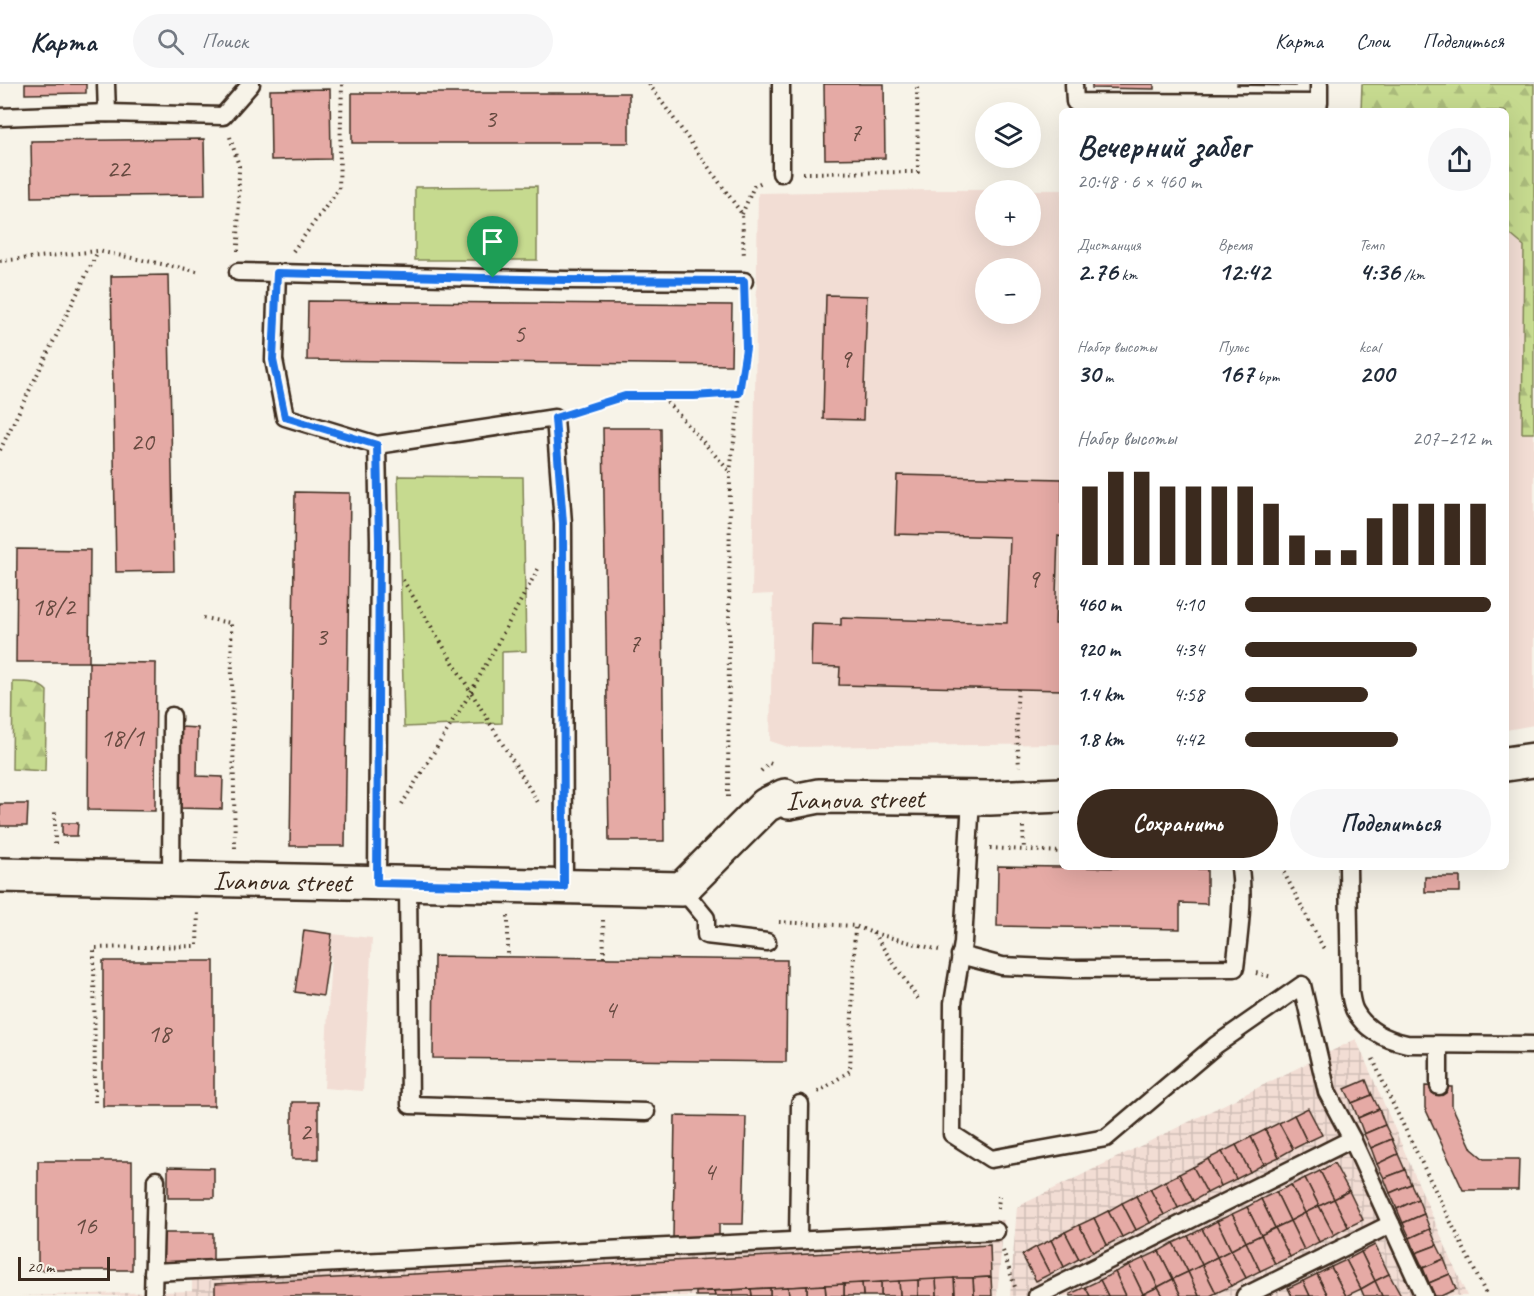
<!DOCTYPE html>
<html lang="ru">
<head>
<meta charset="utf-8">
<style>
  body { margin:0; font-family:Caveat,sans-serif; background:#f6f6f7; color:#1f2937; height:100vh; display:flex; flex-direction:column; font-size:22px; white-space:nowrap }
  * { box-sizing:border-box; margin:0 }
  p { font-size:20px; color:#747a83 }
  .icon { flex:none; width:33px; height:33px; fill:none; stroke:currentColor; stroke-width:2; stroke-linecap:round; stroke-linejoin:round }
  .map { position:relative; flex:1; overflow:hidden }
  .panel { position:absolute; left:1059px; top:24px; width:450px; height:762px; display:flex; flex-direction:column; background:#fff; border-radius:9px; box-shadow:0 6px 24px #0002 }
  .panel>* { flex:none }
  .buttons { position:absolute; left:975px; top:18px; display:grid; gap:12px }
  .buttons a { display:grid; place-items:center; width:66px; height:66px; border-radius:50%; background:#fff; box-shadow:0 6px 24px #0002; font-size:30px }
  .scale { position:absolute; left:18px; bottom:15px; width:92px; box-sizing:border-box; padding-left:6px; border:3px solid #3b2a1e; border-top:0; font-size:16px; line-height:21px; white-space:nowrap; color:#3b2a1e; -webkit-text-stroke:4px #f7f3e8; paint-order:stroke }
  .pin { position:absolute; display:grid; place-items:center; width:51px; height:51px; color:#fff; margin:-62px -26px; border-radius:50% 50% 50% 0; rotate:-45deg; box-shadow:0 0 6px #0007 }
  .pin .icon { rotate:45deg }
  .round { display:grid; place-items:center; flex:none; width:63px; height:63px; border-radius:32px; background:#f6f6f7 }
  .headline { display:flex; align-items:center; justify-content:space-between; height:102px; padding:0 18px }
  h1 { font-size:33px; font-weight:600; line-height:45px }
  .stats { display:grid; grid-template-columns:repeat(3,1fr); gap:9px; height:102px; padding:6px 18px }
  .stats div { display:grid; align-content:center }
  .stats b { font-size:26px; font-weight:600 }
  .stats small { font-size:16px; font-weight:400 }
  .stats p { font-size:16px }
  .chart { height:168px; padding:12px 18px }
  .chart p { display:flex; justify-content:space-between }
  .chart svg { width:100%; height:108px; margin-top:6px; stroke:#3b2a1e; stroke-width:6 }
  .button { display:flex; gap:12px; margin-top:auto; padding:12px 18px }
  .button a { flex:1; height:69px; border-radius:36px; background:#3b2a1e; color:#fff; font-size:24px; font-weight:600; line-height:69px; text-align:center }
  .button a+a { background:#f6f6f7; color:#1f2937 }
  ul { padding:0 18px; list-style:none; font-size:20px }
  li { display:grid; grid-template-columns:96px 72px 1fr; align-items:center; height:45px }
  li i { height:15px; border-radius:8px; background:#3b2a1e }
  header { display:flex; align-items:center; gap:36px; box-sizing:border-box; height:84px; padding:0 30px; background:#fff; border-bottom:2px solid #e0e1e3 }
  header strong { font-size:28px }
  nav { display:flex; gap:33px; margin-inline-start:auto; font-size:21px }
  .search { width:420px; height:54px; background:#f6f6f7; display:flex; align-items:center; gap:15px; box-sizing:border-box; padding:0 21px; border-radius:33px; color:#747a83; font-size:22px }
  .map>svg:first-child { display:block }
  .built { fill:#f2ddd4; fill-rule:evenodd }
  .industrial { fill:url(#industrial-grid) }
  .forest { fill:url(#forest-firs); stroke:#808256; stroke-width:1.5 }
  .park { fill:#c6da8f; stroke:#808256; stroke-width:1.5 }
  .building { fill:#e5aaa5; stroke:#3b2a1e; stroke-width:1.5 }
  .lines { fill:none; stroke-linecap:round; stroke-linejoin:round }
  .service-casing { stroke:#3b2a1e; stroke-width:21 }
  .tertiary-casing { stroke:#3b2a1e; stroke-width:38 }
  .path { stroke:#3b2a1e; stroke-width:4; stroke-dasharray:1.5 4.5; stroke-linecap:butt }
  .service { stroke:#f7f3e8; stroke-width:16 }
  .tertiary { stroke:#f7f3e8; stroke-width:33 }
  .route-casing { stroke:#fff; stroke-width:12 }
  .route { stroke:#1a73e8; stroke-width:8 }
  .labels { text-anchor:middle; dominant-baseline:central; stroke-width:4.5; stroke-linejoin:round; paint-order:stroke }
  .number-label { font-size:26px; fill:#664a40 }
  .street-label { font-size:28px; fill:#3b2a1e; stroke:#f7f3e8 }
</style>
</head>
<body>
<header>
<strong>Карта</strong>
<div class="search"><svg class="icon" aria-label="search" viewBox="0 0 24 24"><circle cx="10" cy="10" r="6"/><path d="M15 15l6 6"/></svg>Поиск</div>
<nav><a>Карта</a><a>Слои</a><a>Поделиться</a></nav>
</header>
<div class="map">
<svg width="1534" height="1212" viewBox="0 0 1534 1212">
  <defs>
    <pattern id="industrial-grid" width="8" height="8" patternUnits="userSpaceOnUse" patternTransform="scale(1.5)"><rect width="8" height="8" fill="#f2ddd4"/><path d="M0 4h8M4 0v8" fill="none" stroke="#d0beb6"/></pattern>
    <pattern id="forest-firs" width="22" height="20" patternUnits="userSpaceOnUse" patternTransform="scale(1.5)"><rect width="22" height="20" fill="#c6da8f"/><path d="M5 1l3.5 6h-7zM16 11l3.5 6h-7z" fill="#abbb7b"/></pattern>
  </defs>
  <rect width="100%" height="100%" fill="#f7f3e8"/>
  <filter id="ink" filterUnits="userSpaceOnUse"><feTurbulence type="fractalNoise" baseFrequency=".0167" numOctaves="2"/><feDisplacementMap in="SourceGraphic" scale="12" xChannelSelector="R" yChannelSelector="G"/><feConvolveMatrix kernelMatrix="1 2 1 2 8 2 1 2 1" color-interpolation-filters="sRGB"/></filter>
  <g filter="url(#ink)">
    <g class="built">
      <path d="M1506,105H1534V641L1506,646Z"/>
      <path d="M932,106H1062V660L788,663L770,657L773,510L752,511L758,109ZM986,106H1030V152H986ZM986,184H1030V230H986Z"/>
      <path d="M332,850L372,854L363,1007L324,1004Z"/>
    </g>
    <g class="industrial">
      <path d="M1356,955L1467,1212H1010L1017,1123Z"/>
      <path d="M1004,1136L997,1212H19L192,1207V1177Z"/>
    </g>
    <g class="forest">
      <path d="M1362,0H1534V349H1522L1524,162L1506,147V27H1361Z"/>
      <path d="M13,598C26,598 37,597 47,607L45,687L12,685Z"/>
    </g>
    <g class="park">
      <path d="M537,102V176H415V103Z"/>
      <path d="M398,392L523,393L526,567L502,568V639L404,643Z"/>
    </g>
    <g class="building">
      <path d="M25,0H86V9L25,10Z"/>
      <path d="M824,0H884L885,74L825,75Z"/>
      <path d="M1092,0H1154V5L1092,4Z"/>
      <path d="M1237,0H1295V2L1237,1Z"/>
      <path d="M330,5L331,75L271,76L270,6Z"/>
      <rect x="352" y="9" width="277" height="50"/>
      <path d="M204,55L205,111L32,113L31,57Z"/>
      <path d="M168,191L174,487L116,488L111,192Z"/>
      <path d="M826,211L867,212L863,336L823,335Z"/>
      <path d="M308,217L732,221L731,281L307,276Z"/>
      <path d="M603,344H661L664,757H609Z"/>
      <path d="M897,391L1062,395V453L1058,452L1055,540H1062V606L839,601L840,583L811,582L812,540L841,541V534L1007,539L1010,453L895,450Z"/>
      <path d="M295,408L350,409L345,762H290Z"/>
      <path d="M17,465L90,466L89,578H16Z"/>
      <path d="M89,578L156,579L155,727L88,726Z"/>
      <path d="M181,643L198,644L197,692L223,693L222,725L178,724Z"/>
      <path d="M0,720H28L27,742H0Z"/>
      <path d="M62,739H78L77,752H62Z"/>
      <path d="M998,782L1207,785V820L1180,819V845L997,842Z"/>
      <rect x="1425" y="793" width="35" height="15"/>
      <path d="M304,846L332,850L323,912L295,908Z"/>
      <path d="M434,872L787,876L786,978L433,974Z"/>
      <rect x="103" y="877" width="111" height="145"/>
      <path d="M1366,996L1372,1011L1352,1019L1345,1005Z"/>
      <path d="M1425,1002L1452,1003V1022L1472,1065L1484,1075H1519L1518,1106H1463L1425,1024Z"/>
      <path d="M1372,1011L1379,1025L1358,1034L1352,1019Z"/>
      <rect x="292" y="1018" width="26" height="57"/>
      <path d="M1308,1024L1322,1051L1307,1058L1294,1031Z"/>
      <path d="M1379,1025L1385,1041L1364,1050L1358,1034Z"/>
      <path d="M1294,1031L1307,1058L1293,1065L1279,1039Z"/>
      <path d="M675,1032L746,1033L743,1140H719V1155L673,1154Z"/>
      <path d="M1279,1039L1293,1065L1279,1073L1265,1046Z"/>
      <path d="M1385,1041L1392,1055L1371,1064L1364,1050Z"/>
      <path d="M1265,1046L1279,1073L1264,1080L1251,1053Z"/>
      <path d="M1251,1053L1264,1080L1250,1088L1236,1061Z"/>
      <path d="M1392,1055L1398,1070L1377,1080L1371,1064Z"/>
      <path d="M1236,1061L1250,1088L1236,1095L1222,1068Z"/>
      <path d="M1222,1068L1236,1095L1221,1102L1208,1075Z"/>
      <path d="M1398,1070L1405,1086L1384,1094L1377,1080Z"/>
      <path d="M1208,1075L1221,1102L1207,1109L1193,1083Z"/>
      <rect x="38" y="1077" width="94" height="109"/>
      <path d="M1334,1079L1349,1107L1334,1115L1320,1087Z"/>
      <path d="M168,1083L214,1084V1114H168Z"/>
      <path d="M1193,1083L1207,1109L1193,1117L1179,1090Z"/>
      <path d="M1405,1086L1411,1100L1390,1109L1384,1094Z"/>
      <path d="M1320,1087L1334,1115L1319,1122L1305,1094Z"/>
      <path d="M1179,1090L1193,1117L1178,1124L1165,1097Z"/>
      <path d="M1305,1094L1319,1122L1305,1129L1291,1101Z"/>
      <path d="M1165,1097L1178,1124L1164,1131L1150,1105Z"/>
      <path d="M1411,1100L1418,1115L1397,1125L1390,1109Z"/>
      <path d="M1291,1101L1305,1129L1290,1137L1276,1108Z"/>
      <path d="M1150,1105L1164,1131L1150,1139L1136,1112Z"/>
      <path d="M1349,1107L1363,1136L1348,1143L1334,1115Z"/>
      <path d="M1276,1108L1290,1137L1275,1144L1261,1115Z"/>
      <path d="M1136,1112L1150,1139L1136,1146L1122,1119Z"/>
      <path d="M1261,1115L1275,1144L1261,1151L1247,1123Z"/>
      <path d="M1334,1115L1348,1143L1334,1151L1319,1122Z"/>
      <path d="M1418,1115L1424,1130L1403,1139L1397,1125Z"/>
      <path d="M1122,1119L1136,1146L1122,1153L1108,1127Z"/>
      <path d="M1319,1122L1334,1151L1319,1158L1305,1129Z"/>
      <path d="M1247,1123L1261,1151L1246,1158L1232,1130Z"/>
      <path d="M1108,1127L1122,1153L1107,1161L1094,1134Z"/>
      <path d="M1305,1129L1319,1158L1304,1166L1290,1137Z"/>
      <path d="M1232,1130L1246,1158L1231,1166L1217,1137Z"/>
      <path d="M1424,1130L1430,1145L1410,1154L1403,1139Z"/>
      <path d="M1094,1134L1107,1161L1093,1168L1079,1141Z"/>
      <path d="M1217,1137L1231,1166L1217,1173L1202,1145Z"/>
      <path d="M1290,1137L1304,1166L1290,1173L1275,1144Z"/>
      <path d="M1079,1141L1093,1168L1079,1175L1065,1148Z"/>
      <path d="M1275,1144L1290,1173L1275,1180L1261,1151Z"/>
      <path d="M1202,1145L1217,1173L1202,1181L1188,1152Z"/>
      <path d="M1430,1145L1437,1161L1416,1169L1410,1154Z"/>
      <path d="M1065,1148L1079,1175L1064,1183L1051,1156Z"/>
      <rect x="163" y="1149" width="50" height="30"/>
      <path d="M1261,1151L1275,1180L1260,1187L1246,1158Z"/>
      <path d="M1188,1152L1202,1181L1188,1188L1173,1159Z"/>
      <path d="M1051,1156L1064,1183L1050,1190L1036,1163Z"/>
      <path d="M1246,1158L1260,1187L1246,1194L1231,1166Z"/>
      <path d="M1173,1159L1188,1188L1173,1195L1159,1167Z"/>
      <path d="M990,1161L991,1193L606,1212H215V1200Z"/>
      <path d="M1375,1161L1389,1190L1375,1197L1361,1168Z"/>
      <path d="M1437,1161L1444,1175L1423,1184L1416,1169Z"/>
      <path d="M1036,1163L1050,1190L1036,1197L1022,1171Z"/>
      <path d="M1231,1166L1246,1194L1231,1202L1217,1173Z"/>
      <path d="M1159,1167L1173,1195L1158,1203L1144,1174Z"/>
      <path d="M1361,1168L1375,1197L1361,1205L1346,1176Z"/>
      <path d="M1217,1173L1231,1202L1216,1209L1202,1181Z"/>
      <path d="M1144,1174L1158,1203L1143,1210L1129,1181Z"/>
      <path d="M1444,1175L1450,1190L1429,1199L1423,1184Z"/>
      <path d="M1346,1176L1361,1205L1346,1212L1331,1183Z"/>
      <path d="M1129,1181L1143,1210L1140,1212H1126L1115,1188Z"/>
      <path d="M1202,1181L1216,1209L1210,1212H1199L1188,1188Z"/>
      <path d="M1331,1183L1346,1212H1328L1317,1190Z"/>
      <path d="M1115,1188L1126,1212H1108L1100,1196Z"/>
      <path d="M1188,1188L1199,1212H1181L1173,1195Z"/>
      <path d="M1317,1190L1328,1212H1310L1303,1197Z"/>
      <path d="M1389,1190L1401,1212H1382L1375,1197Z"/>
      <path d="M1450,1190L1456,1205L1441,1212H1435L1429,1199Z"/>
      <path d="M991,1193L992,1212H974L973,1194Z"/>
      <path d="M954,1194H973L974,1212H955Z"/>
      <path d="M954,1194L955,1212H937L936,1195Z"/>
      <path d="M936,1195L937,1212H918V1196Z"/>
      <path d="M1173,1195L1181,1212H1163L1158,1203Z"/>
      <path d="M918,1196V1212H900L899,1197Z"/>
      <path d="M1100,1196L1108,1212H1090L1085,1203Z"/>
      <path d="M899,1197L900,1212H881V1198Z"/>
      <path d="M1303,1197L1310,1212H1292L1288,1204Z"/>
      <path d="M1375,1197L1382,1212H1364L1361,1205Z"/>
      <path d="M881,1198V1212H863L862,1199Z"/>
      <path d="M862,1199L863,1212H844V1200Z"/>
      <path d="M844,1200V1212H826L825,1201Z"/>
      <path d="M825,1201L826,1212H807V1202Z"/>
      <path d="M807,1202V1212H789L788,1203Z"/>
      <path d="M788,1203L789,1212H770V1204Z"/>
      <path d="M1085,1203L1090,1212H1071L1070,1210Z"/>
      <path d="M1158,1203L1163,1212H1144L1143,1210Z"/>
      <path d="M770,1204V1212H752L751,1205Z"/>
      <path d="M751,1205L752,1212H733V1206Z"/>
      <path d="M733,1206V1212H715L714,1207Z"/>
      <path d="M714,1207L715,1212H696V1208Z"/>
    </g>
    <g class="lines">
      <defs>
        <g id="service">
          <path d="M106,0L107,29"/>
          <path d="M781,0V89"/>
          <path d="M1074,0L1075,18L1319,19V0"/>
          <path d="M0,33L107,29L223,32L251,0"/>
          <path d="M238,188L565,196L744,197"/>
          <path d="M277,189L274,276L285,333L377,361L555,334L563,439L564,803"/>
          <path d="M377,361L379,456L377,799"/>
          <path d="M971,714L963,859L953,919L952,1050L991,1075L1106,1054L1216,961L1302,901L1327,1008L1352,1055L1424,1212"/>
          <path d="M1348,783L1350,908C1351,914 1352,922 1355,927C1366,947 1387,956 1407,960L1534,961"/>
          <path d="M171,795L172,632"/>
          <path d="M408,799L410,1021L646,1028"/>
          <path d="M682,805L706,834V851L767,858"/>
          <path d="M960,871L1002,882L1073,885L1235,884C1239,851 1244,816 1240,783"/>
          <path d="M1439,1002V961"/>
          <path d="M798,1156L800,1020"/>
          <path d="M153,1188L996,1147"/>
          <path d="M153,1212L156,1096"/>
          <path d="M1037,1212L1352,1055"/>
          <path d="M1245,1212L1391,1140"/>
        </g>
        <g id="tertiary">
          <path d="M1506,680L1534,676"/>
          <path d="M0,791L682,805L766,721L785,712L789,718L819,712L990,714L1062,711"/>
        </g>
      </defs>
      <use href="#service" class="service-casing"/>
      <use href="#tertiary" class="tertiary-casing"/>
      <g class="path">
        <path d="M649,0L742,130L744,174"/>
        <path d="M230,53L239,82L238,167"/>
        <path d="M803,89L918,88L917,0"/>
        <path d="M742,130L754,102L762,98"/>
        <path d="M293,167L339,105L342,0"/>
        <path d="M0,177L98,167L201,188"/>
        <path d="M663,313L730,388"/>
        <path d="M575,328L625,312H694L739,309V306"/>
        <path d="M0,366L98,167"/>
        <path d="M403,496L539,720"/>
        <path d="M203,534L231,539L235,764"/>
        <path d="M1018,605L1016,633L1019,683"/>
        <path d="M761,687L769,679L774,681"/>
        <path d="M728,713L730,388L746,264L745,220"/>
        <path d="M402,720L471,608L538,485"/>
        <path d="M1023,743L1024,766"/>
        <path d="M55,760V728"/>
        <path d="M990,764L1062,768"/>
        <path d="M1281,783L1325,867"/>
        <path d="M508,832V873"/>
        <path d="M603,836L604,874"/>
        <path d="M779,838L855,842L873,849L939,866"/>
        <path d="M873,849L920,918"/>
        <path d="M1256,889L1272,893"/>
        <path d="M1373,975L1390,1014L1487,1212"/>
        <path d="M818,1008L850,987L855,842"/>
        <path d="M95,1018L94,864L197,862L198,825"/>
        <path d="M998,1125L999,1112"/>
        <path d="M1003,1167L1015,1203"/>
      </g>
      <use href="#service" class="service"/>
      <use href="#tertiary" class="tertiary"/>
    </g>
  </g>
  <g class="lines" filter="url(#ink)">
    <defs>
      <path id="route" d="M277,189L565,196L744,197L746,264L739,309L694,312H625L555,334L563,439L564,803L377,799L379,456L377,361L285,333L273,276Z"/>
    </defs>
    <use href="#route" class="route-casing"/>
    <use href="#route" class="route"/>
  </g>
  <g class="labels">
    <g class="number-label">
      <text x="490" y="34">3</text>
      <text x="855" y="48">7</text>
      <text x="118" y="84">22</text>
      <text x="519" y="249">5</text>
      <text x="845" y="274">9</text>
      <text x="142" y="357">20</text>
      <text x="1033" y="494">9</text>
      <text x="53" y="522">18/2</text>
      <text x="321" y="552">3</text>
      <text x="634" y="559">7</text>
      <text x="122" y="653">18/1</text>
      <text x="610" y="925">4</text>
      <text x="159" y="949">18</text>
      <text x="305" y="1047">2</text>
      <text x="709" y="1087">4</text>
      <text x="85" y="1141">16</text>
    </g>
    <g class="street-label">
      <text transform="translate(855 715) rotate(-1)">Ivanova street</text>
      <text transform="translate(282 797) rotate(1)">Ivanova street</text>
    </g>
  </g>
</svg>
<div class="buttons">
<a><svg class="icon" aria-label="layers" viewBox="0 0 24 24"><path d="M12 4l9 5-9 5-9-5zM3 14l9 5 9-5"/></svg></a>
<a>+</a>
<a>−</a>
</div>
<div class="scale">20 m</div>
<div class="pin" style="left:493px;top:194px;background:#1e9e55"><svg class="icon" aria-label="arrive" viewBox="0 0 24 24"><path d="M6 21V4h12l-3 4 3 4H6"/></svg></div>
<section class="panel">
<div class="headline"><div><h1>Вечерний забег</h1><p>20:48 · 6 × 460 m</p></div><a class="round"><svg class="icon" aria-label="share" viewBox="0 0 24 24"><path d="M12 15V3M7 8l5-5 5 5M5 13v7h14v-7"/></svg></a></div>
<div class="stats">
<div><p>Дистанция</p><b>2.76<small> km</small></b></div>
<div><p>Время</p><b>12:42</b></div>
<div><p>Темп</p><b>4:36<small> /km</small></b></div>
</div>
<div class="stats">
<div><p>Набор высоты</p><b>30<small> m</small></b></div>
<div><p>Пульс</p><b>167<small> bpm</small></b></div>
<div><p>kcal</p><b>200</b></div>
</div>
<div class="chart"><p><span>Набор высоты</span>207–212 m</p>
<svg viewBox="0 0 160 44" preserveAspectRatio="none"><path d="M5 44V12M15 44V6M25 44V6M35 44V12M45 44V12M55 44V12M65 44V12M75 44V19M85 44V32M95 44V38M105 44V38M115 44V25M125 44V19M135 44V19M145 44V19M155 44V19"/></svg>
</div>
<ul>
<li><b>460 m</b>4:10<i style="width:100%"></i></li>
<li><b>920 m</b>4:34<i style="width:70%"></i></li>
<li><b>1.4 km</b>4:58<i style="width:50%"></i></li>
<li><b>1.8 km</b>4:42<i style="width:62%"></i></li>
</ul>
<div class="button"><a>Сохранить</a><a>Поделиться</a></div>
</section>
</div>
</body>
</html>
